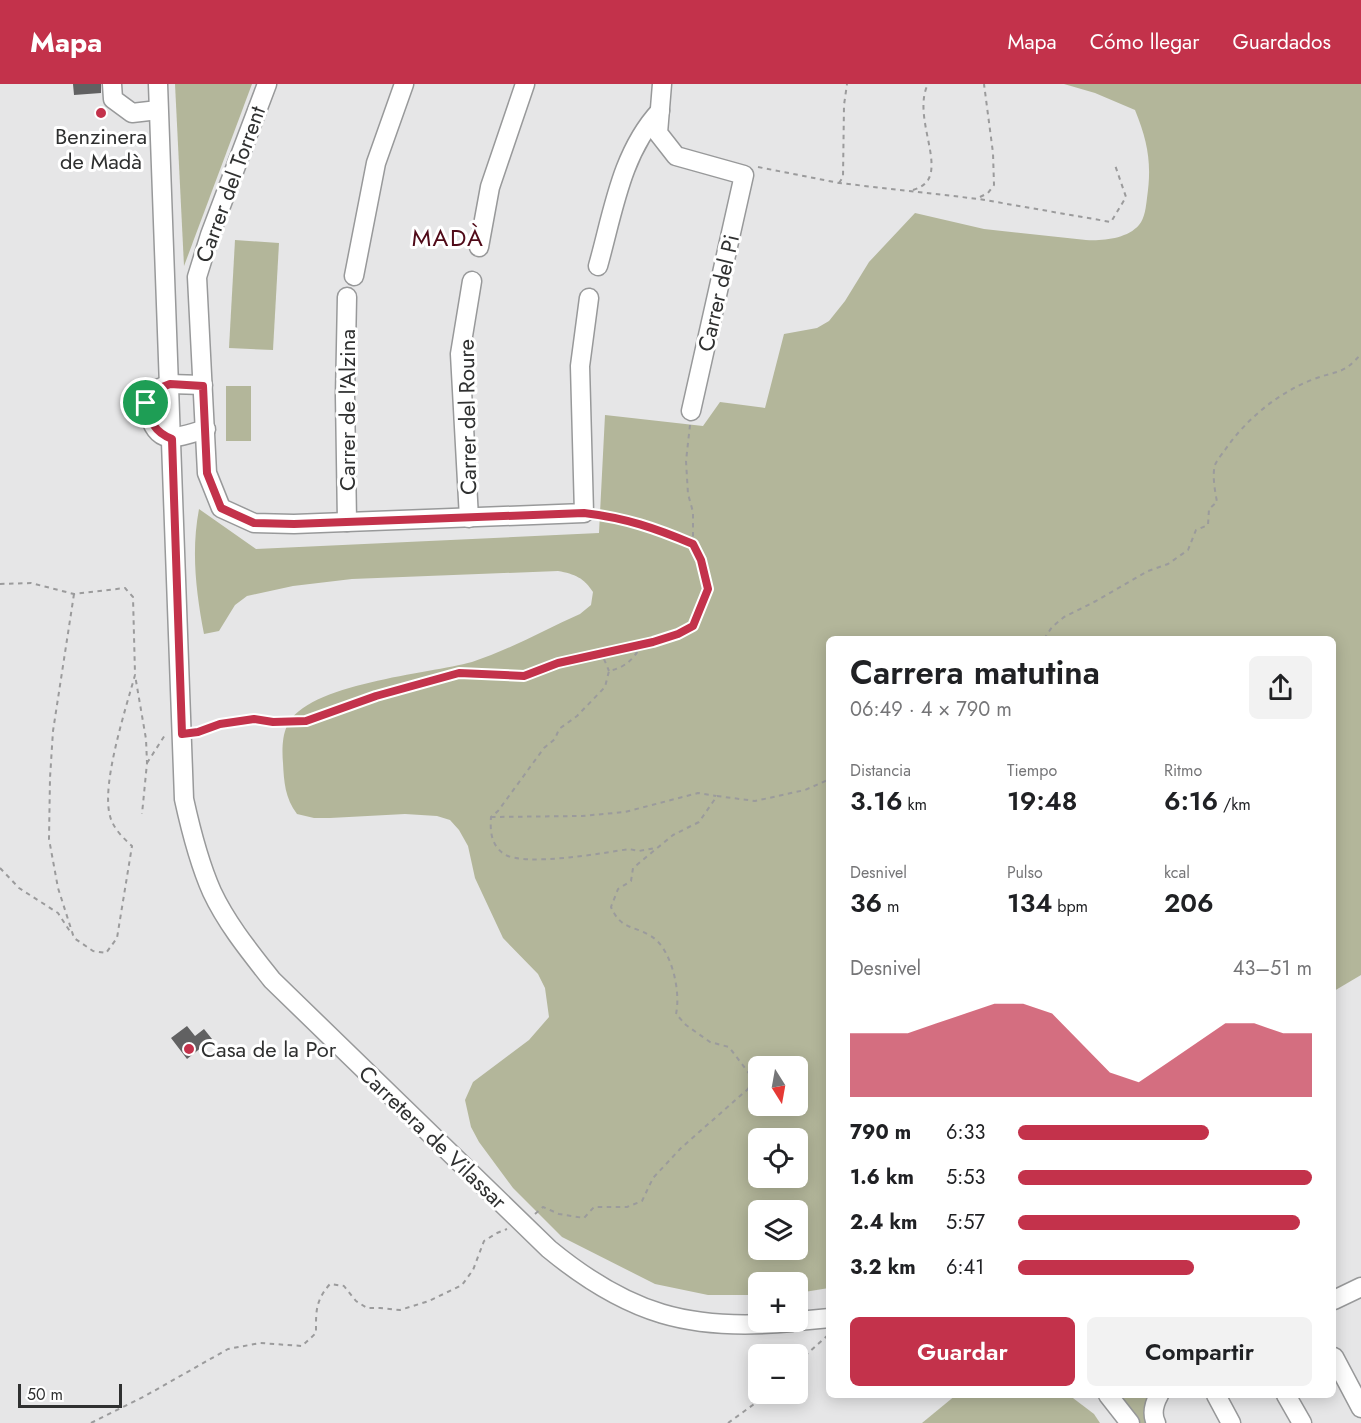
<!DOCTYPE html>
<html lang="es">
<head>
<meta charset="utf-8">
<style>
  body { margin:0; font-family:Jost,sans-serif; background:#f2f2f2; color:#202124; height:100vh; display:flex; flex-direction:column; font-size:22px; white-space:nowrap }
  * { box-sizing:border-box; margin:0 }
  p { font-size:20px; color:#757577 }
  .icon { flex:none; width:33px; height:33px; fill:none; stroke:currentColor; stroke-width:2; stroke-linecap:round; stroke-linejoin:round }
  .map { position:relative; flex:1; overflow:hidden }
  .details { position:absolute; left:826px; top:552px; width:510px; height:762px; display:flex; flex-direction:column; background:#fff; border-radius:9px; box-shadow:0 3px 15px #0003 }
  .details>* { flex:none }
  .needle { width:39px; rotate:169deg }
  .controls { position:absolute; left:748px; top:972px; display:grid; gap:12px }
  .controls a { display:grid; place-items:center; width:60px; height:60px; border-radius:9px; background:#fff; box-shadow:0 3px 15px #0003; font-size:30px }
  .scale { position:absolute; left:18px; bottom:15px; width:104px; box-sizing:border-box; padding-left:6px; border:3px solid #2f3030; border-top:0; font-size:16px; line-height:21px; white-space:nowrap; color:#2f3030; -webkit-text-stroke:4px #fff; paint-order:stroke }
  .pin { position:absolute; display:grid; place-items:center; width:51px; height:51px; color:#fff; margin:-26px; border:3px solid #fff; border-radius:50%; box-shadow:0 2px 6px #0007 }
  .round { display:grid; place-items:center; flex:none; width:63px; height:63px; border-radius:9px; background:#f2f2f2 }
  .overview { display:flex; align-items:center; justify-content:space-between; height:102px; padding:0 24px }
  h1 { font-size:33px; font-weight:600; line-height:45px }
  .stats { display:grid; grid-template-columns:repeat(3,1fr); gap:9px; height:102px; padding:6px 24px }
  .stats div { display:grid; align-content:center }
  .stats b { font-size:26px; font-weight:600 }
  .stats small { font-size:16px; font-weight:400 }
  .stats p { font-size:16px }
  .chart { height:168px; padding:12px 24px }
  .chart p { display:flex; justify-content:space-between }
  .chart svg { width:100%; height:108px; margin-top:6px; fill:#c3324b; opacity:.7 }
  .cta { display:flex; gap:12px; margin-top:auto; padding:12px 24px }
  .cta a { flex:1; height:69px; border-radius:9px; background:#c3324b; color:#fff; font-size:24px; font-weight:600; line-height:69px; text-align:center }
  .cta a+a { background:#f2f2f2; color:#202124 }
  ul { padding:0 24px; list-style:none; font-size:20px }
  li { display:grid; grid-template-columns:96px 72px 1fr; align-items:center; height:45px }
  li i { height:15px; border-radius:8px; background:#c3324b }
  header { display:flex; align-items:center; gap:36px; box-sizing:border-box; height:84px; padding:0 30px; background:#c3324b; color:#fff }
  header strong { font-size:28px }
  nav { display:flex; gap:33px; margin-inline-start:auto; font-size:21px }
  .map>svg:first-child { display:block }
  .green { fill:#b3b69a; fill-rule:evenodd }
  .building { fill:#616162 }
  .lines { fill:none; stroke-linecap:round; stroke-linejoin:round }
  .minor-casing { stroke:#98999a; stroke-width:21 }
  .path { stroke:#9b9b9c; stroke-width:2; stroke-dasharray:4.5 4.5; stroke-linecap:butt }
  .minor { stroke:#fff; stroke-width:18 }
  .route-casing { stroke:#fff; stroke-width:12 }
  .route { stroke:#c3324b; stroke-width:8 }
  .poi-dot { fill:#c3324b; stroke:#fff; stroke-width:2 }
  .labels { text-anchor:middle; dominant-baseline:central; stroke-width:6; stroke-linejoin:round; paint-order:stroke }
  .poi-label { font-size:22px; fill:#2f3030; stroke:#fff }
  .street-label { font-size:22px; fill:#2f3030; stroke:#fff }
  .neighbourhood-label { font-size:24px; letter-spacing:1.5px; fill:#500a18; stroke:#fff }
</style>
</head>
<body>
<header>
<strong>Mapa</strong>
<nav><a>Mapa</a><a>Cómo llegar</a><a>Guardados</a></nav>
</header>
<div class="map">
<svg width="1361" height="1339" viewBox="0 0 1361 1339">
  <rect width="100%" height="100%" fill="#e6e6e7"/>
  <g class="green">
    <path d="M175,0H252L184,182Z"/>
    <path d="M1064,0H1361V891L1334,907V555H830L829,1204L798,1209V1198H759V1211H708L655,1200L562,1153L513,1104L479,1058L471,1043L465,1016L473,998L529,956L549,933L545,904L538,890L503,854L475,794L468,762L459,746L450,736L437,732L405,730L330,734H314L297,730C285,714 284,698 283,679C282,668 282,652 287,642C306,599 429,590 472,578C509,566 544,546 580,530L591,521L593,508C584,494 575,490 558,487L352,495L293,502L247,512L235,521L219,547L204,550C196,508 191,467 199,425L256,465L599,449L605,331L703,342L720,318L765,324L784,250L817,244L829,237L845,217L869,178L915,129L984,145L1086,156C1102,157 1127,155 1139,141C1145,134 1146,122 1147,114C1152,80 1148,58 1135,26L1095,9ZM759,982H798V1022H759ZM759,1054H798V1094H759ZM759,1126H798V1166H759Z"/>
    <path d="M235,156L279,159L273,266L229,264Z"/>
    <rect x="226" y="302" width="25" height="55"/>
    <path d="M956,1311H1069L1094,1330L1100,1339H922Z"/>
    <path d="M1130,1311H1159L1156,1339H1133L1117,1318Z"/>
  </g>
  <g class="building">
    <path d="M73,0H101V9L74,11Z"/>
    <path d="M187,942L195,952L204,945L212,955L187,975L171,954Z"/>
  </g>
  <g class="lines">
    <defs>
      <g id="minor">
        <path d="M112,0L113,15L132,29L158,26"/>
        <path d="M158,0L184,715C191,747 199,779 212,808C227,840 250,868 272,896L549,1165C628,1230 690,1248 792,1238"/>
        <path d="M267,0L210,151L197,193L207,389L221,424L254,439L294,440L584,429L580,282L589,214"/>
        <path d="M662,0L658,49L676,72L744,91L691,327"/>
        <path d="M479,163L490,103L525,0"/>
        <path d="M598,182C613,129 621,69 660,27"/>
        <path d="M354,192L376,79L404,0"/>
        <path d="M347,213L345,312L347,438"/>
        <path d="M203,301L170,300L152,307L146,319C156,363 169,356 206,345"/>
        <path d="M469,434L460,270L472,197"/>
        <path d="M1334,1216L1361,1203"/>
        <path d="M798,1237L830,1234"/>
        <path d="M1334,1273L1361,1324"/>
        <path d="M1108,1311L1130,1339"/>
        <path d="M1216,1311L1231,1339"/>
        <path d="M1286,1311L1302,1339"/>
        <path d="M1156,1339C1151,1329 1154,1320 1159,1311"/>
      </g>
    </defs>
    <use href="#minor" class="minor-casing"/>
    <g class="path">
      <path d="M758,83L839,99L979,115L1111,138L1126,113L1115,81"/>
      <path d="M839,99L843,93L844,21L847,0"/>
      <path d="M913,106C919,104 924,102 928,96C941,75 913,30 928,0"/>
      <path d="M980,113L988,109L994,101L993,69L984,0"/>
      <path d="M690,341L686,377L688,410L693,428V460"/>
      <path d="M0,500L31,499L74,510L125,504L133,513L135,590"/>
      <path d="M74,510L53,647L50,694L49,755L58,804L74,854L93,867L106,869L117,854L132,762C123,754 113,744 110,732C101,700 126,624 135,591L146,655L147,679L142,730"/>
      <path d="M1044,555L1052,543L1064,533L1096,517L1148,487L1168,480L1188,466L1196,446L1208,441L1209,425L1217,418C1215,407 1212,391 1215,381C1217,376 1222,370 1225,366C1246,335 1279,308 1314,295C1338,286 1343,291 1361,270"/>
      <path d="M642,560C634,575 626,583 609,587L605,603L577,632L559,645L555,655L544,664L498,727L491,733C490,747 491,761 504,770C524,783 604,769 629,765L639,767L655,764"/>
      <path d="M596,571L604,575L609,587"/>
      <path d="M198,648L220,640L254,635L273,638L306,637L376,612L459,589L524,592L558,579L653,558L678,550L693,542L708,505L701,476L693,460C663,447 632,435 599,431"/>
      <path d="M147,679L165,651"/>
      <path d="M491,733L582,732L625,728L698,709L716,712"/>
      <path d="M0,784L19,804L58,829L71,849"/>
      <path d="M535,1130L543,1123L559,1130L584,1134L594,1123H627L642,1117L653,1094L681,1064L748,1005L751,992L729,963L710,958L686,941L676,930C681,908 672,865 651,852C633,841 621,846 611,823L618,805L631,797L633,784L673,751L699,738L717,712L755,717L805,706L830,695"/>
      <path d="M798,1278L828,1251"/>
      <path d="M91,1339L145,1312L228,1265L260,1259L302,1262L316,1249C316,1228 315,1217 330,1200L344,1202L356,1217L367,1224H380L400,1226L429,1217L462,1201L473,1186L484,1157L497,1149L507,1145"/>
      <path d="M728,1339L768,1310"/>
    </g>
    <use href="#minor" class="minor"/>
  </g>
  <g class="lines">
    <defs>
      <path id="route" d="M170,300L203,302L207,389L221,424L254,439L294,440L584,429C626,434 655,444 693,460L701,476L708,505L693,542L678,550L653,558L558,579L524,592L459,589L376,612L306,637L273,638L254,635L220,640L198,648L182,650L172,355C154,348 150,337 146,319L152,307Z"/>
    </defs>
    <use href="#route" class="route-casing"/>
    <use href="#route" class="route"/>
  </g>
  <g class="poi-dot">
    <circle cx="101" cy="29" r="6"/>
    <circle cx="189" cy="965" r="6"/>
  </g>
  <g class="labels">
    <g class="poi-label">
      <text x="101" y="52">Benzinera<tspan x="101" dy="25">de Madà</tspan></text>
      <text x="201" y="965" text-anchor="start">Casa de la Por</text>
    </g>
    <g class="street-label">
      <text transform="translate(230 100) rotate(-70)">Carrer del Torrent</text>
      <text transform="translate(718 209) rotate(-77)">Carrer del Pi</text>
      <text transform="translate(347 326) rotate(-90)">Carrer de l'Alzina</text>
      <text transform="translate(467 333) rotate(-91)">Carrer del Roure</text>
      <text transform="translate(433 1053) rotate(44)">Carretera de Vilassar</text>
    </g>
    <g class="neighbourhood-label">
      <text x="448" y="153">MADÀ</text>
    </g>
  </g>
</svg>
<div class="controls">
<a><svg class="needle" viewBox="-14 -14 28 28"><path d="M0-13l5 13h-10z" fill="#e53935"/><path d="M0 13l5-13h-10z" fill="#757577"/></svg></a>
<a><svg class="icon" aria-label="locate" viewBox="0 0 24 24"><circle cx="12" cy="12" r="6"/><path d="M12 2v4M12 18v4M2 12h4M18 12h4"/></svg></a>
<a><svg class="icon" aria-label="layers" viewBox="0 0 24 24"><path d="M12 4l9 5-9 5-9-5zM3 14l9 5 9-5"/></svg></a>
<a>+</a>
<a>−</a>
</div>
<div class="scale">50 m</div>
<div class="pin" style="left:146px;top:319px;background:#1e9e55"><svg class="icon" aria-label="arrive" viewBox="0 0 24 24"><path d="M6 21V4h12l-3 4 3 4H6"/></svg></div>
<section class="details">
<div class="overview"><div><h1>Carrera matutina</h1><p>06:49 · 4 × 790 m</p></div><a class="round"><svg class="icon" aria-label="share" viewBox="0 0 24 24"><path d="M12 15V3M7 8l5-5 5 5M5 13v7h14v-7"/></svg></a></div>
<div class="stats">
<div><p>Distancia</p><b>3.16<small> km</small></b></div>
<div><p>Tiempo</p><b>19:48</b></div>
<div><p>Ritmo</p><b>6:16<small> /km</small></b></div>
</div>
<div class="stats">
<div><p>Desnivel</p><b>36<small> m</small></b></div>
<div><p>Pulso</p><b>134<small> bpm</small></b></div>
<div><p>kcal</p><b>206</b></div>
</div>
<div class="chart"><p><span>Desnivel</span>43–51 m</p>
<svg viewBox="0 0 160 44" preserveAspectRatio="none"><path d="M0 44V18L10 18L20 18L30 14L40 10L50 6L60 6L70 10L80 22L90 34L100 38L110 30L120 22L130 14L140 14L150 18L160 18V44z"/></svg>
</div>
<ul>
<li><b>790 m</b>6:33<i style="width:65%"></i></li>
<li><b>1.6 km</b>5:53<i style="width:100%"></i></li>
<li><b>2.4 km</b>5:57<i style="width:96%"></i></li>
<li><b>3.2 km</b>6:41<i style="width:60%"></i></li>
</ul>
<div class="cta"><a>Guardar</a><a>Compartir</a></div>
</section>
</div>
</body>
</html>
